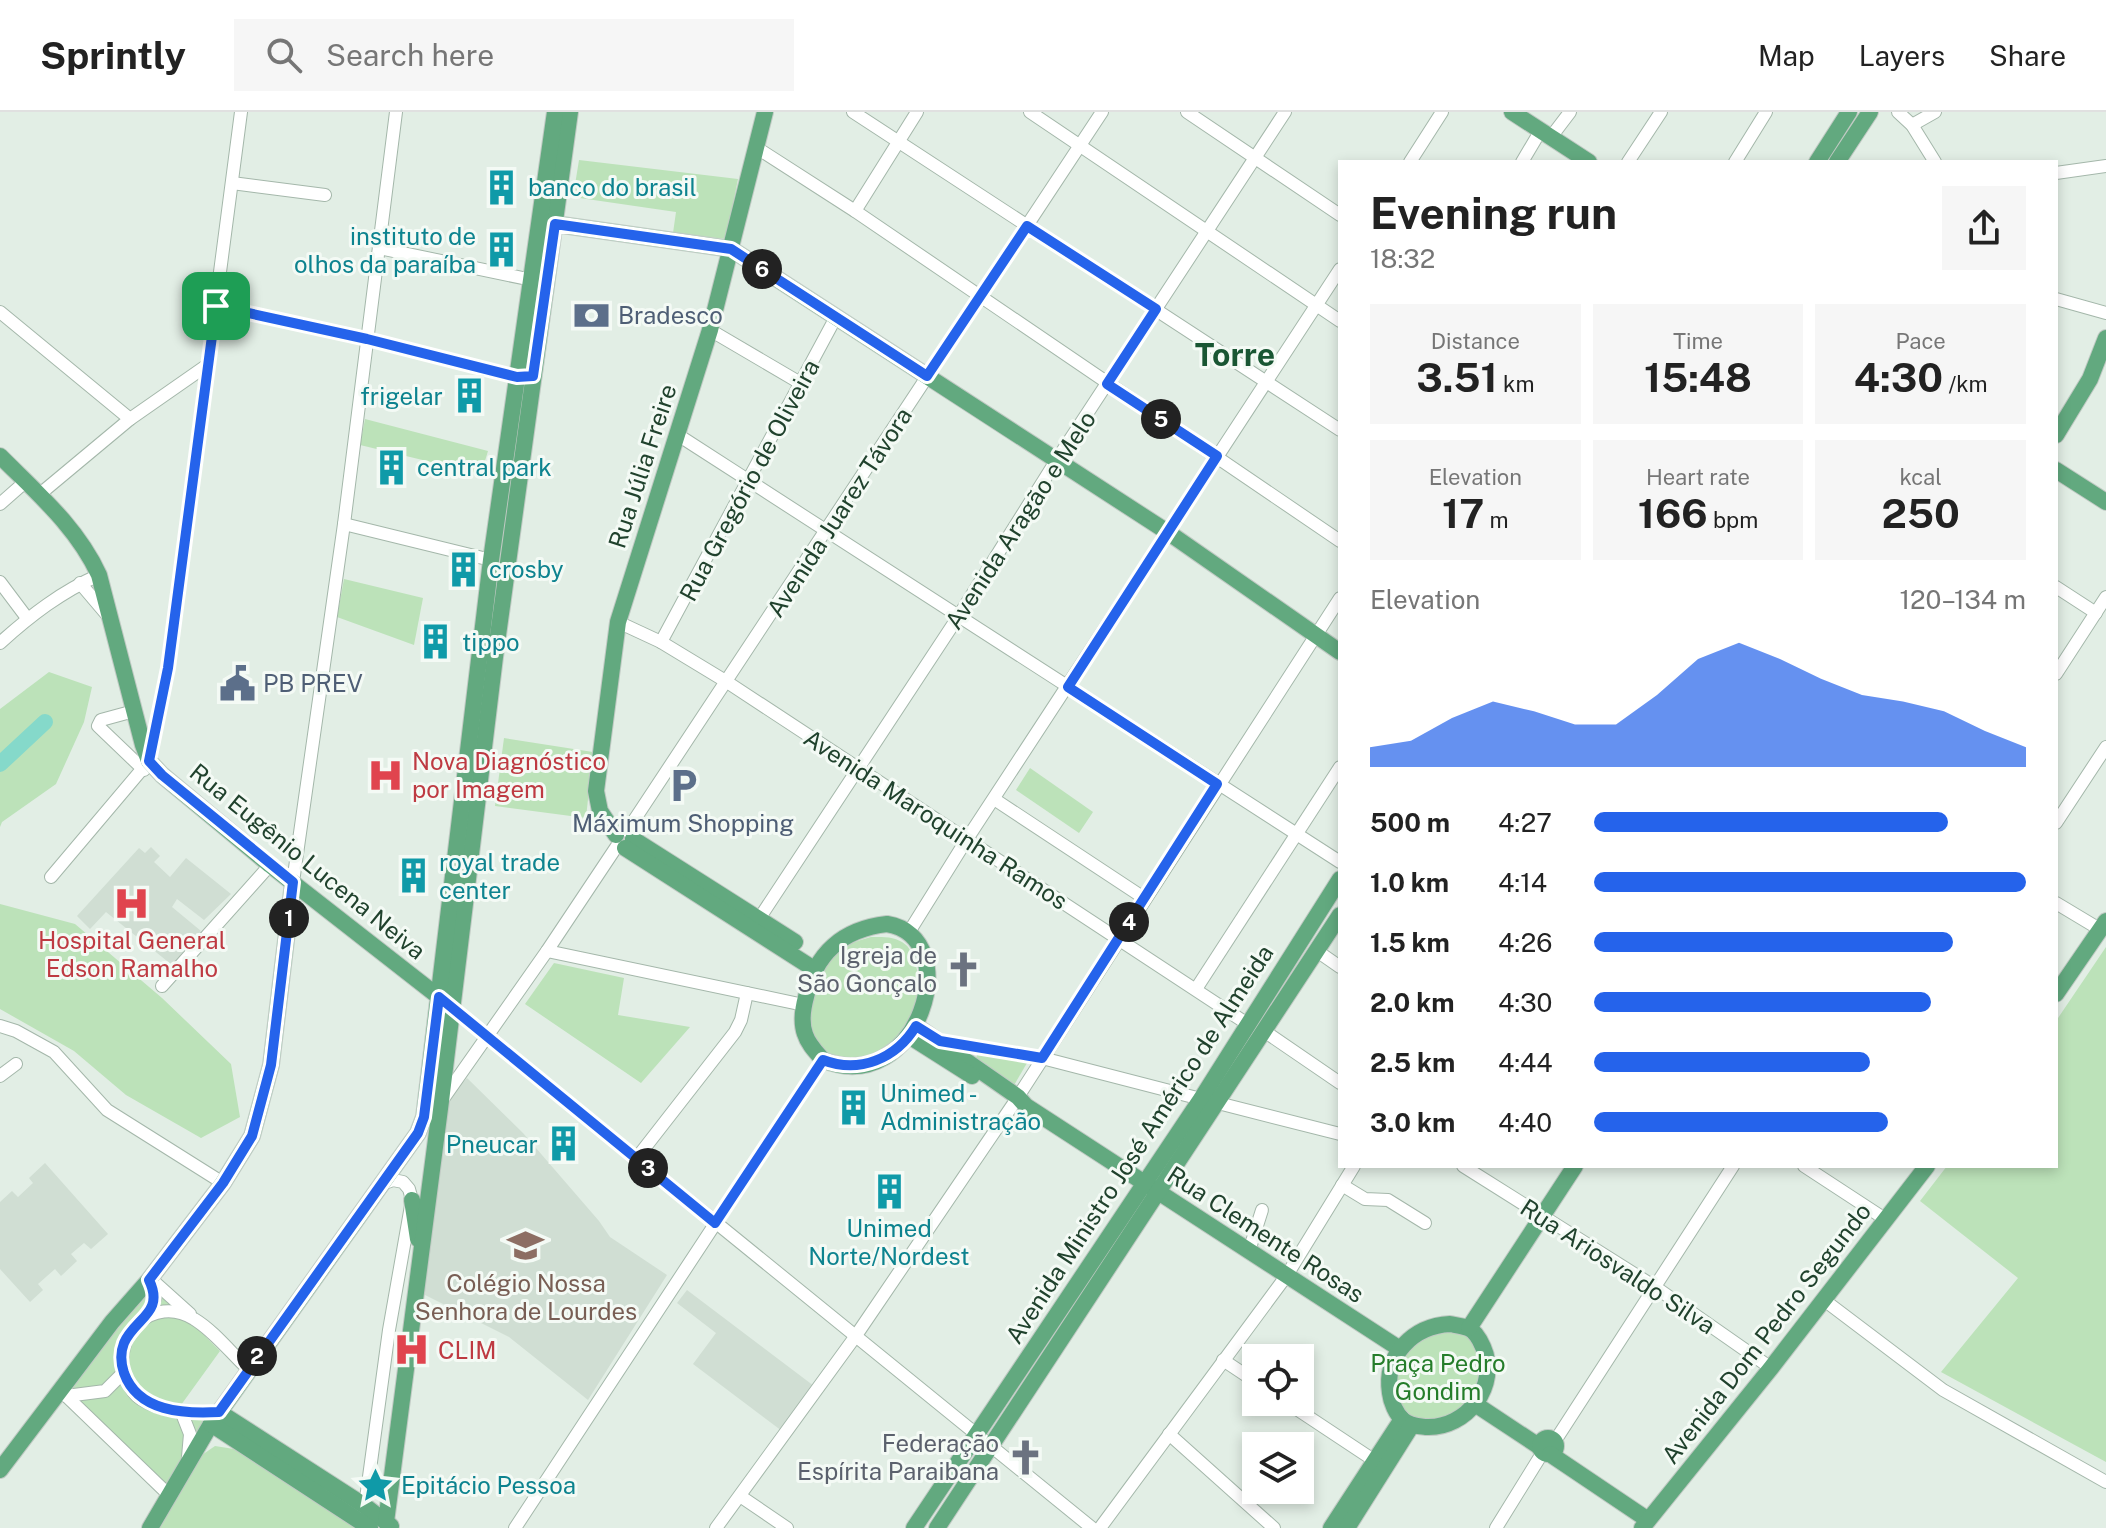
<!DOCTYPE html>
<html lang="en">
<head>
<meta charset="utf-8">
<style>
  body { margin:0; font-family:"Public Sans",sans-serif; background:#f6f6f6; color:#222; height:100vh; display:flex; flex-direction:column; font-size:30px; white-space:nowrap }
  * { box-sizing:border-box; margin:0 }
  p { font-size:26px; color:#767676 }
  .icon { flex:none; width:44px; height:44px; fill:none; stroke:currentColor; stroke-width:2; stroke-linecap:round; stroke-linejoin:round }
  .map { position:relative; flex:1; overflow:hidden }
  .details { position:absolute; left:1338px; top:48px; width:720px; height:1008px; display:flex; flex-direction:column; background:#fff; border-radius:0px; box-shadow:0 4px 12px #0003 }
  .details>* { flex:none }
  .buttons { position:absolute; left:1242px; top:1232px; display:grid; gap:16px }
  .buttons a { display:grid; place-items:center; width:72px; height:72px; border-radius:0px; background:#fff; box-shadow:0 4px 12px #0003; font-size:40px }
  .pin { position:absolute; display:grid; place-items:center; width:68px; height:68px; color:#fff; margin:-34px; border-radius:16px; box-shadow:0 4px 12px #0006 }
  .km { position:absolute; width:40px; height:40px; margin:-20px; border-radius:50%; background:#222; color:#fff; font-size:22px; line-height:40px; text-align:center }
  .round { display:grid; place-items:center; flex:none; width:84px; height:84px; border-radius:0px; background:#f6f6f6 }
  .overview { display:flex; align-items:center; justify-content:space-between; height:136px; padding:0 32px }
  h1 { font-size:44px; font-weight:700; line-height:60px }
  .stats { display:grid; grid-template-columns:repeat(3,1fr); gap:12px; height:136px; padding:8px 32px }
  .stats div { display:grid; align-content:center; border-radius:0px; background:#f6f6f6; text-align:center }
  .stats b { font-size:40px; font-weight:700 }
  .stats small { font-size:22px; font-weight:400 }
  .stats p { font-size:22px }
  .chart { height:224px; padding:16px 32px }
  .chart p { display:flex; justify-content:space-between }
  .chart svg { width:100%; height:144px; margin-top:8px; fill:#2563eb; opacity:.7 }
  ul { padding:0 32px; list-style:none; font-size:26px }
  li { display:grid; grid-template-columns:128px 96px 1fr; align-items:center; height:60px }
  li i { height:20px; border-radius:10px; background:#2563eb }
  header { display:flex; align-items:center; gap:48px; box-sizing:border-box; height:112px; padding:0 40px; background:#fff; border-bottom:2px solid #e0e0e0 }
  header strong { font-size:38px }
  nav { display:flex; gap:44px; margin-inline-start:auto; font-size:28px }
  .search { width:560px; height:72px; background:#f6f6f6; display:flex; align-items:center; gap:20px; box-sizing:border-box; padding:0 28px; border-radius:0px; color:#767676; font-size:30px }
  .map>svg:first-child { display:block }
  .built { fill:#d0ded3 }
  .green { fill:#bce2b9 }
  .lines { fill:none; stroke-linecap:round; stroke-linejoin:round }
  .river { stroke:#85d9ca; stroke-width:16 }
  .minor-casing { stroke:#a4b7aa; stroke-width:14 }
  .major-casing { stroke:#c1cac4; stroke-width:18 }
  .minor { stroke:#fff; stroke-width:12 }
  .major { stroke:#62a97f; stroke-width:16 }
  .route-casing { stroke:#fff; stroke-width:16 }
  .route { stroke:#2563eb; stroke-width:10 }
  .labels { text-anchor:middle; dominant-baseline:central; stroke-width:6; stroke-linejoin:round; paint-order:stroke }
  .culture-label { font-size:24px; fill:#0d838f; stroke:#f4faf5; text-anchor:start }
  .service-label { font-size:24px; fill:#4e5e75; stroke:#f4faf5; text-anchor:start }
  .street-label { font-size:24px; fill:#20422d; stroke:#f4faf5 }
  .health-label { font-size:24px; fill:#be3a42; stroke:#f4faf5; text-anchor:start }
  .worship-label { font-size:24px; fill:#5b616d; stroke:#f4faf5; text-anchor:end }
  .education-label { font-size:24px; fill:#785e54; stroke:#f4faf5 }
  .park-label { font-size:24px; fill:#257d2a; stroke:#f4faf5 }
  .district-label { font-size:32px; font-weight:bold; fill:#195633; stroke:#f4faf5 }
</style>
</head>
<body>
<header>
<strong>Sprintly</strong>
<div class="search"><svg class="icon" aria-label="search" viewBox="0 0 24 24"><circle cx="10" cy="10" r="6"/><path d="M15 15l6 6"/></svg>Search here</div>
<nav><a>Map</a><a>Layers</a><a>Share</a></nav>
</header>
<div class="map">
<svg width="2106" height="1416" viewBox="0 0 2106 1416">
  <rect width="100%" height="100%" fill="#e2eee5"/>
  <g class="built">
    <path d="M151,735L160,744L154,750L170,765L186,746L231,782L204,808L177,787L172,795L201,819L172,853L106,800L90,817L77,804L139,736L145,741Z"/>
    <path d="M467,966L523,1021L599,1109L610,1125L667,1163L588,1288L509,1225L421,1181L447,993L455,979Z"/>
    <path d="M45,1051L108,1122L91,1137L84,1131L71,1142L77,1149L61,1164L55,1157L38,1172L43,1178L30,1190L0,1157V1090L12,1079L18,1085L33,1071L29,1066Z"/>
    <path d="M687,1178L814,1274L782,1319L693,1252L716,1221L677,1191Z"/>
  </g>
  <g class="green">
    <path d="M579,48L738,67L726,127L673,121L676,100L573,85Z"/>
    <path d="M365,307L488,339L481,362L360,333Z"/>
    <path d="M344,467L423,486L414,533L337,505Z"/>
    <path d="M49,560L92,575L84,610L56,672L2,710L0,715V597Z"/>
    <path d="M504,626L593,640L586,706L495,694Z"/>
    <path d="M1030,656L1093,700L1079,721L1016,678Z"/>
    <path d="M0,792L75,812L162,886L231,952L240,1005L201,1026L126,983L74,939L0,897Z"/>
    <path d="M871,825C883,825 896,824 906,833C910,836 912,844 914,849C933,889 891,960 842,948C838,947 829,946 825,943C800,925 812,867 829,847C840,833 855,830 871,825Z"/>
    <path d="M2106,835V1350L1941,1260L2018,1166L1920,1089L1947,1054H2056V909Z"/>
    <path d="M554,851L624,866L618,903L690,915L641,971L525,892Z"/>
    <path d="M978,940L1027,951L1013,975L976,946Z"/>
    <path d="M149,1168L220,1239L181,1293L209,1305L168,1374L60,1278Z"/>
    <path d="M1449,1215L1468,1224L1480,1246L1481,1259L1475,1280L1449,1309C1439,1309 1425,1311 1417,1308C1390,1296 1391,1245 1414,1231C1424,1224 1438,1220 1449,1215Z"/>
    <path d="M215,1334L234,1337L356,1416H157L199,1345Z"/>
  </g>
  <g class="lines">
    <path class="river" d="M0,652L45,610"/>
    <defs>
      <g id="minor">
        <path d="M853,0L1340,318"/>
        <path d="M1030,0L1340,209"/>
        <path d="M1187,0L1340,103"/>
        <path d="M1898,0L1912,13L1935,50"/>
        <path d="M1912,13L1935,0"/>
        <path d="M1551,25L1570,0"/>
        <path d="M757,36L855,99L1340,429"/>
        <path d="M1410,50L1442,0"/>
        <path d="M1522,50L1541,18"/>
        <path d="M1628,50L1661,0"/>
        <path d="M1735,50L1766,0"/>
        <path d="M2056,61L2106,54"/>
        <path d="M232,71L325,83"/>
        <path d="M855,99L917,0"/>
        <path d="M379,136L532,168"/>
        <path d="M2056,187L2106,201"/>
        <path d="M216,194L367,227L517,265L524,264"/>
        <path d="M0,200L130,307"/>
        <path d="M710,218L802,272"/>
        <path d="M678,323L1340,750"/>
        <path d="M40,382L130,307L206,254"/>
        <path d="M0,392L25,370"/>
        <path d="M344,412L491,448"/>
        <path d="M0,470L27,506"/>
        <path d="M80,471L108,504"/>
        <path d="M2056,475L2096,501"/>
        <path d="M618,510L661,530L727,570L1249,913"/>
        <path d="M661,530L836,205"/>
        <path d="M0,531C31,503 61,480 99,463"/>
        <path d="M2056,562L2106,485"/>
        <path d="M134,599L101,608L98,614L144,658"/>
        <path d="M994,687L1144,786"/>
        <path d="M2056,711L2106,635"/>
        <path d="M627,719L1102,0"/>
        <path d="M51,765L149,649L168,556L241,0"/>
        <path d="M293,770L344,412L396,0"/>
        <path d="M2056,791L2101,818"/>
        <path d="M755,813L958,505L1056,349L1285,0"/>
        <path d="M909,820L967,727L1340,157"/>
        <path d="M547,839L804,893"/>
        <path d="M1317,839L1340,855"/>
        <path d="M162,874L270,753"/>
        <path d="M1196,877L1340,655"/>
        <path d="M448,893L1092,1416"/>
        <path d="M0,914L16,919L54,940L107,998L223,1071"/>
        <path d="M1264,919L1340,971"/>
        <path d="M940,929L1042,946L1201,987"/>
        <path d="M0,964L16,952"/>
        <path d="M443,987L547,839L617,734"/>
        <path d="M1218,991L1340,1022"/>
        <path d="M636,1047L735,920L741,908L747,881"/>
        <path d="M1463,1054L1655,1175L1771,1256"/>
        <path d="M1804,1054L1885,1107"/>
        <path d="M1342,1073L1365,1087L1388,1088L1425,1111"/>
        <path d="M1249,1139L1262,1098"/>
        <path d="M151,1167L190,1202"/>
        <path d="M1824,1188L1943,1278L2106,1370"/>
        <path d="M144,1207L155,1187L150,1169"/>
        <path d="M1223,1248L1256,1270"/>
        <path d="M60,1278L169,1383"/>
        <path d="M66,1284L105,1279L124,1260"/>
        <path d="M1286,1290L1375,1349"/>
        <path d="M181,1299L190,1322L188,1345"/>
        <path d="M219,1300C195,1301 163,1301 141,1287C133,1282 131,1276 127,1268C108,1225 153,1181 194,1207C214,1219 231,1241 248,1257"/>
        <path d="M1169,1322L1274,1416"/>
        <path d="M1555,1329L1733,1054"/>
        <path d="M740,1384L787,1416"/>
        <path d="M365,1394L389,1218L412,1088L409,1077L403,1070L393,1068L382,1072"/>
        <path d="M515,1416L823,948"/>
        <path d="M716,1416L855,1225L1014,991L1340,486"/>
        <path d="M1100,1416L1287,1163L1354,1054"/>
        <path d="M1496,1416L1543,1340"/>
      </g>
      <g id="major">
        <path d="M1512,0L1589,50"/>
        <path d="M1817,50L1849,0"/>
        <path d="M1837,50L1870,0"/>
        <path d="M555,112L731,137L1169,421L1340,540"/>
        <path d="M2056,323L2090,267L2106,226"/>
        <path d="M0,344C37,381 77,415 99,463L143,633L149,649L162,663L270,753L439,885"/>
        <path d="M2056,358L2106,390"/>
        <path d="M616,723L600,699L596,679L618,510L710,218L765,0"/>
        <path d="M633,727L795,830"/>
        <path d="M625,736L814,857"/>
        <path d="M887,812C967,825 919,987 823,948C816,940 808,932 805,922C801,911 803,896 806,885C815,841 843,817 887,812Z"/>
        <path d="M2056,882L2106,809"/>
        <path d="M916,914L1018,985L1026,994L1400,1237"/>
        <path d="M909,924L972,964"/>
        <path d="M412,1088L418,1127"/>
        <path d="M1450,1212C1455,1213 1463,1214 1468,1216C1475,1219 1480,1228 1483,1235C1500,1273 1467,1317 1426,1315C1418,1314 1410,1314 1403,1308C1396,1302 1391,1290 1390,1281C1384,1243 1413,1214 1450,1212Z"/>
        <path d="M1469,1216L1575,1054"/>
        <path d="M1475,1292L1540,1335"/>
        <path d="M219,1300L365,1394L391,1414"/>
        <circle cx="1548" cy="1334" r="8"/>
        <path d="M1550,1342L1648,1408"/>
        <path d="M0,1358L112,1210L149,1168L223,1071L252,1024L271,953L293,770"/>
        <path d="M386,1410L441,989L495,545L570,0"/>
        <path d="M150,1416L211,1312"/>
        <path d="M370,1416L211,1312L418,1021L424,1005L491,448L555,0"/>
        <path d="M914,1416L1201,987L1340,767"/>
        <path d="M937,1416L1340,803"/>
        <path d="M1331,1416L1402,1307"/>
        <path d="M1347,1416L1412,1313"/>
        <path d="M1642,1416L1771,1256L1927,1054"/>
      </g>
    </defs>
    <use href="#minor" class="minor-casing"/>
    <use href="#major" class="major-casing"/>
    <use href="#minor" class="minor"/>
    <use href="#major" class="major"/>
  </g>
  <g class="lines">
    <defs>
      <path id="route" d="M555,112L731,137L927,264L1027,114L1156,197L1107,272L1217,344L1068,575L1217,672L1042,946L940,929L916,914C896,947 859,962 823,948L715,1111L439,885L424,1005L418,1021L219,1300C184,1302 138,1300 124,1261C121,1252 120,1241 124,1231C135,1206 165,1201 149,1168L223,1071L252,1024L271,953L293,770L162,663L149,649L168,556L216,194L367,227L517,265L533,264Z"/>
    </defs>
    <use href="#route" class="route-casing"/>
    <use href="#route" class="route"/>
  </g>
  <defs>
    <symbol id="building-bare" viewBox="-9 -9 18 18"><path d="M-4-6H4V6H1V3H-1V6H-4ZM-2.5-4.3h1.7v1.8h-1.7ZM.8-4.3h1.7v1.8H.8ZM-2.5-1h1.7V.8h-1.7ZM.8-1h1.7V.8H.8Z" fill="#0f9aa8" stroke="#f4faf5" stroke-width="2.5" paint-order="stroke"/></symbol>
    <symbol id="bank-bare" viewBox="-9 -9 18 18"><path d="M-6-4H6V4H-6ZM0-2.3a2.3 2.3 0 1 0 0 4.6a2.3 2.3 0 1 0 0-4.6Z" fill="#5c6f8a" stroke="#f4faf5" stroke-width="2.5" paint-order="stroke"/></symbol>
    <symbol id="civic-bare" viewBox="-9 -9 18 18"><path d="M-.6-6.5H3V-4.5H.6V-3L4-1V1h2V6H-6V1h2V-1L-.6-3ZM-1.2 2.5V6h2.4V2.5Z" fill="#5c6f8a" stroke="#f4faf5" stroke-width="2.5" paint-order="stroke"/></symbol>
    <symbol id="hospital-bare" viewBox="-9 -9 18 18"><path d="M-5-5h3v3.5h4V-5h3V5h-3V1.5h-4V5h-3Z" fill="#e0444e" stroke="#f4faf5" stroke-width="2.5" paint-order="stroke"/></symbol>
    <symbol id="parking-bare" viewBox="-9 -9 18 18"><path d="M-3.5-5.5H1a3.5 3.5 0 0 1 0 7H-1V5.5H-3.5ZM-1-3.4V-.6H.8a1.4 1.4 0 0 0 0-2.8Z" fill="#5c6f8a" stroke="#f4faf5" stroke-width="2.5" paint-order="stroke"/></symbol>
    <symbol id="church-bare" viewBox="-9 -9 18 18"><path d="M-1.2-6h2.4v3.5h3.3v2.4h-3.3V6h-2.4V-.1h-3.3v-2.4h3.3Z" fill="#6b7280" stroke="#f4faf5" stroke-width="2.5" paint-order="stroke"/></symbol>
    <symbol id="school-bare" viewBox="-9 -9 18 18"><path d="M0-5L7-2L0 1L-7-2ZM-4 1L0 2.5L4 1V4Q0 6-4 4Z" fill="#8d6e63" stroke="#f4faf5" stroke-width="2.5" paint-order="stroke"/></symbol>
    <symbol id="sight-bare" viewBox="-9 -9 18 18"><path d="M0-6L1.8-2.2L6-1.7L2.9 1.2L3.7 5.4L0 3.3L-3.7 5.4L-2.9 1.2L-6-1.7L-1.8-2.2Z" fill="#0f9aa8" stroke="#f4faf5" stroke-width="2.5" paint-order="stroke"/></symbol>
  </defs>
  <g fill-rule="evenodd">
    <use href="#building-bare" x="476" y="50" width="51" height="51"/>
    <use href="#building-bare" x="476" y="112" width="51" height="51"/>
    <use href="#bank-bare" x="566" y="178" width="51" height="51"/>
    <use href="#building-bare" x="444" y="258" width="51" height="51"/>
    <use href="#building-bare" x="366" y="330" width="51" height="51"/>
    <use href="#building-bare" x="438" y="432" width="51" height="51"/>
    <use href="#building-bare" x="410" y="504" width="51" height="51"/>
    <use href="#civic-bare" x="212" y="546" width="51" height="51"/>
    <use href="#hospital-bare" x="360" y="638" width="51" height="51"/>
    <use href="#parking-bare" x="658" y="648" width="51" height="51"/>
    <use href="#building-bare" x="388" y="738" width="51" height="51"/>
    <use href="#hospital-bare" x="106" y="766" width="51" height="51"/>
    <use href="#church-bare" x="938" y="832" width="51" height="51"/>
    <use href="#building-bare" x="828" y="970" width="51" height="51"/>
    <use href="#building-bare" x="538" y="1006" width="51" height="51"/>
    <use href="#building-bare" x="864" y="1054" width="51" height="51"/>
    <use href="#school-bare" x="500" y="1108" width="51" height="51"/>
    <use href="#hospital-bare" x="386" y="1212" width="51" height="51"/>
    <use href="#church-bare" x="1000" y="1320" width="51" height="51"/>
    <use href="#sight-bare" x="350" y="1348" width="51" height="51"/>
  </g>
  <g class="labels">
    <g class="culture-label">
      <text x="528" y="75">banco do brasil</text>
      <text x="476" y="124" text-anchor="end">instituto de<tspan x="476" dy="28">olhos da paraíba</tspan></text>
      <text x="443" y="284" text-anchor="end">frigelar</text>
      <text x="417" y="355">central park</text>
      <text x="489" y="457">crosby</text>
      <text x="462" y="530">tippo</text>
      <text x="439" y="750">royal trade<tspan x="439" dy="28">center</tspan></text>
      <text x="880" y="981">Unimed -<tspan x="880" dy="28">Administração</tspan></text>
      <text x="538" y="1032" text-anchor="end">Pneucar</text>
      <text x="889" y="1116" text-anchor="middle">Unimed<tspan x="889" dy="28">Norte/Nordest</tspan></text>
      <text x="401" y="1373">Epitácio Pessoa</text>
    </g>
    <g class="service-label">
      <text x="618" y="203">Bradesco</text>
      <text x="263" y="571">PB PREV</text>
      <text x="683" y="711" text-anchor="middle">Máximum Shopping</text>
    </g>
    <g class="street-label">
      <text transform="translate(642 354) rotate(-72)">Rua Júlia Freire</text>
      <text transform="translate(749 368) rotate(-62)">Rua Gregório de Oliveira</text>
      <text transform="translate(839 400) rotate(-57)">Avenida Juarez Távora</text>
      <text transform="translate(1020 408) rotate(-57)">Avenida Aragão e Melo</text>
      <text transform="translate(936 707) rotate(33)">Avenida Maroquinha Ramos</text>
      <text transform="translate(308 749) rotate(39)">Rua Eugênio Lucena Neiva</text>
      <text transform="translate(1139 1032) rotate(-57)">Avenida Ministro José Américo de Almeida</text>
      <text transform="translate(1266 1122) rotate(33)">Rua Clemente Rosas</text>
      <text transform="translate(1618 1154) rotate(33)">Rua Ariosvaldo Silva</text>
      <text transform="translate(1766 1221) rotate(-52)">Avenida Dom Pedro Segundo</text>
    </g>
    <g class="health-label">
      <text x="412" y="649">Nova Diagnóstico<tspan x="412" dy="28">por Imagem</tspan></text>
      <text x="132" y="828" text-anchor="middle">Hospital General<tspan x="132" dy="28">Edson Ramalho</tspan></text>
      <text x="438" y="1238">CLIM</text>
    </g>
    <g class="worship-label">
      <text x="937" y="843">Igreja de<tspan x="937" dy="28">São Gonçalo</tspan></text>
      <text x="999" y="1331">Federação<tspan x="999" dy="28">Espírita Paraibana</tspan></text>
    </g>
    <g class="education-label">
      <text x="526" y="1171">Colégio Nossa<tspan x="526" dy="28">Senhora de Lourdes</tspan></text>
    </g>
    <g class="park-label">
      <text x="1438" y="1251">Praça Pedro<tspan x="1438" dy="28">Gondim</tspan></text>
    </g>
    <g class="district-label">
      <text x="1235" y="242">Torre</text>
    </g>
  </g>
</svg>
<div class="buttons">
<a><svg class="icon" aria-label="locate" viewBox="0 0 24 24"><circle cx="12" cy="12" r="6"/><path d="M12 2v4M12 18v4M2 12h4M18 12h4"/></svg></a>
<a><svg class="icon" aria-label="layers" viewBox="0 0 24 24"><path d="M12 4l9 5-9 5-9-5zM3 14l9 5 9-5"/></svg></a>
</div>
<div class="pin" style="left:216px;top:194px;background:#1e9e55"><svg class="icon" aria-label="arrive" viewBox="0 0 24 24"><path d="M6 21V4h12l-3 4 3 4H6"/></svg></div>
<b class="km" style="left:289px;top:806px">1</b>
<b class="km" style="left:257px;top:1244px">2</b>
<b class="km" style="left:648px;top:1056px">3</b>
<b class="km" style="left:1129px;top:810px">4</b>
<b class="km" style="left:1161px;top:307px">5</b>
<b class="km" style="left:762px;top:157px">6</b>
<section class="details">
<div class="overview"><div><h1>Evening run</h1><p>18:32</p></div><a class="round"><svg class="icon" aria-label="share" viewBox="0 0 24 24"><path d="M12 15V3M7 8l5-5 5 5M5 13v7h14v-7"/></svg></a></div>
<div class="stats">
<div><p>Distance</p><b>3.51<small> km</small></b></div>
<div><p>Time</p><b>15:48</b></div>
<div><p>Pace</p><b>4:30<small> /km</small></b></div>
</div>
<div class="stats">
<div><p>Elevation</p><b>17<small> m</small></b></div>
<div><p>Heart rate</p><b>166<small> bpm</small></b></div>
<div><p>kcal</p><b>250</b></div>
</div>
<div class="chart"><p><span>Elevation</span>120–134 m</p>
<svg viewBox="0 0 160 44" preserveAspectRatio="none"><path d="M0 44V38L10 36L20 29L30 24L40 27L50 31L60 31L70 22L80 11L90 6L100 11L110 17L120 22L130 24L140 27L150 33L160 38V44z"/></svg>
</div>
<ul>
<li><b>500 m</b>4:27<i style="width:82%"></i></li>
<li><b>1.0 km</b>4:14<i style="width:100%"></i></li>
<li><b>1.5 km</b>4:26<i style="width:83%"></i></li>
<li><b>2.0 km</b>4:30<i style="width:78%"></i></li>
<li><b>2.5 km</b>4:44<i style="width:64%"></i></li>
<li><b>3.0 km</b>4:40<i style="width:68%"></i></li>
</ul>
</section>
</div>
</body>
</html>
